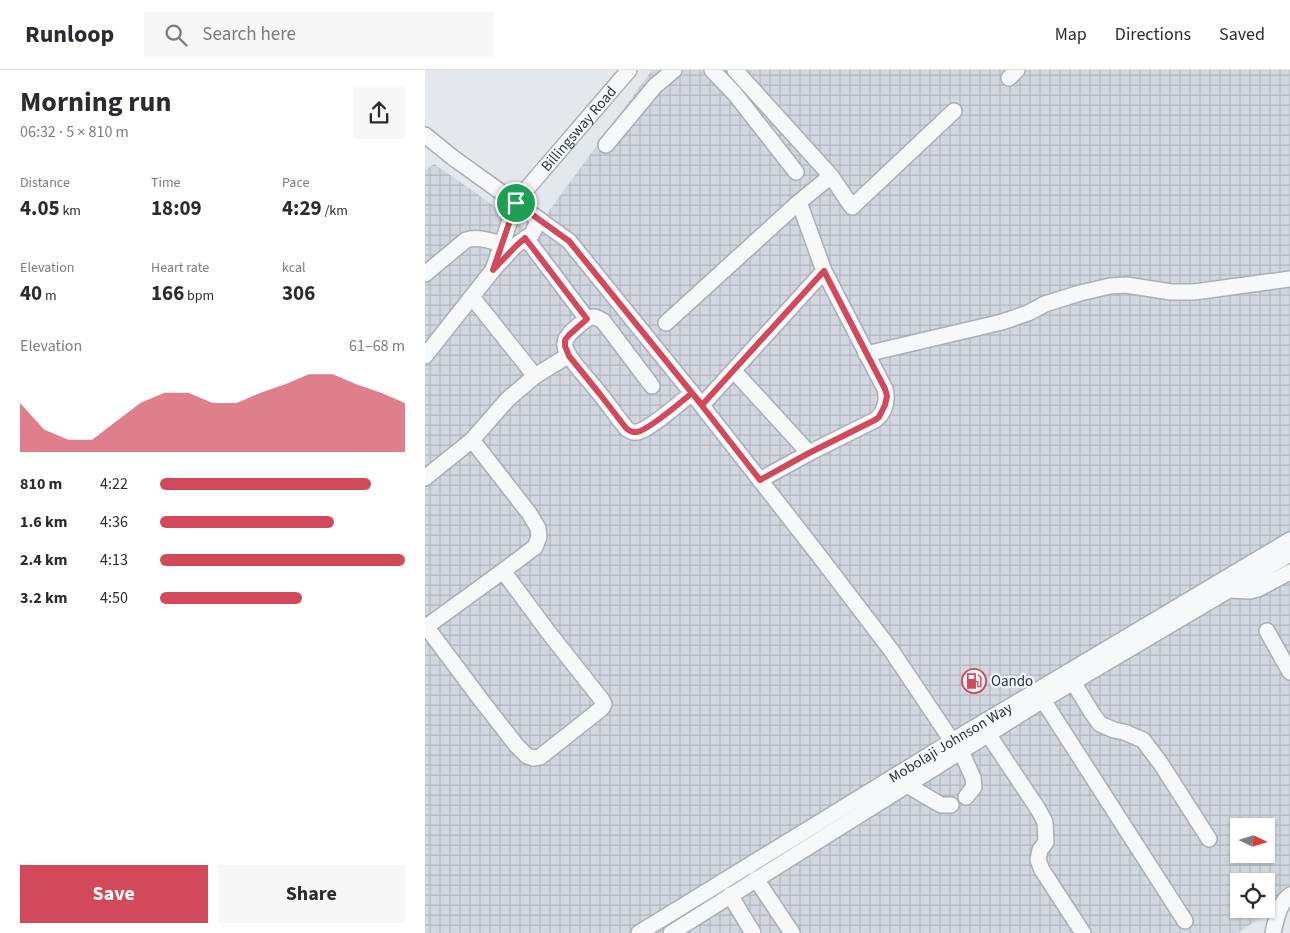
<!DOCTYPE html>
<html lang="en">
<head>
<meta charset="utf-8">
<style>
  body { margin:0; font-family:"Source Sans 3",sans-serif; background:#f7f7f7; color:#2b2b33; height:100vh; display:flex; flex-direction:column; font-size:19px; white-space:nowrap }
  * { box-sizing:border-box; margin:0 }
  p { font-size:16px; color:#7c7c81 }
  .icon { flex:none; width:28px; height:28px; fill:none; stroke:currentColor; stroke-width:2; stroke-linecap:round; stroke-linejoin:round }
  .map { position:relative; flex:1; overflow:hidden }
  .sheet { display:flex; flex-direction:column; background:#fff; width:425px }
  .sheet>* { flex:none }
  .needle { width:32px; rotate:94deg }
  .fabs { position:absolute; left:805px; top:748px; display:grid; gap:10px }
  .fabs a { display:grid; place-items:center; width:45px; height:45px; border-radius:0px; background:#fff; box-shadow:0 1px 4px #0004; font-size:25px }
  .pin { position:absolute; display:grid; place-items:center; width:42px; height:42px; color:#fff; margin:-21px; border:2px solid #fff; border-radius:50%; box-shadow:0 1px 5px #0007 }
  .round { display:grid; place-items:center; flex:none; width:52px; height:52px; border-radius:0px; background:#f7f7f7 }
  .head { display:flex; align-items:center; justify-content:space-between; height:85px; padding:0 20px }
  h1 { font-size:28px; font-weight:700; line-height:38px }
  .stats { display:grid; grid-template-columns:repeat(3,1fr); gap:8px; height:85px; padding:5px 20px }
  .stats div { display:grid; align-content:center }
  .stats b { font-size:21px; font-weight:700 }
  .stats small { font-size:14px; font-weight:400 }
  .stats p { font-size:14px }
  .chart { height:140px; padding:10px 20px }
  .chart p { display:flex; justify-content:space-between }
  .chart svg { width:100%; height:90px; margin-top:5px; fill:#d1495b; opacity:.7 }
  .button { display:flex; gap:10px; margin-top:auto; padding:10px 20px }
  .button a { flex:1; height:58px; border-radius:0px; background:#d1495b; color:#fff; font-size:20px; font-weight:700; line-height:58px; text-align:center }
  .button a+a { background:#f7f7f7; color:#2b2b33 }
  ul { padding:0 20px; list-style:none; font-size:16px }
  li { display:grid; grid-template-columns:80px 60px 1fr; align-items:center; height:38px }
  li i { height:12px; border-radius:6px; background:#d1495b }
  header { display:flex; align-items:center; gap:30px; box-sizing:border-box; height:70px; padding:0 25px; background:#fff; border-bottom:1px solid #e1e1e2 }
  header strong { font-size:24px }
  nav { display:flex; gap:28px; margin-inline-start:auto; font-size:18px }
  .search { width:350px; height:45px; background:#f7f7f7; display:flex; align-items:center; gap:12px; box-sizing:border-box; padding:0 18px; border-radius:0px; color:#7c7c81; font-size:19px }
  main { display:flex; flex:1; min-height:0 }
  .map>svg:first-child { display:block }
  .industrial { fill:url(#industrial-grid); fill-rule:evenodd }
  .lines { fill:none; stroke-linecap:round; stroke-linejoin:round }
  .minor-casing { stroke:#a9aeb7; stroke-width:18 }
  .minor { stroke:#f7f8fa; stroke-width:15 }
  .route-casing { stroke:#fff; stroke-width:10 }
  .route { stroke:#d1495b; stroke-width:6 }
  .labels { text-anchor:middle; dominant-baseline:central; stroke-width:4.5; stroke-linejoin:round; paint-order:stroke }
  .street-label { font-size:15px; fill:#2b3445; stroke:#f4f6f9 }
  .poi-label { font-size:15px; fill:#2b3445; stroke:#f4f6f9; text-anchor:start }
</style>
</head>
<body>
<header>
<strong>Runloop</strong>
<div class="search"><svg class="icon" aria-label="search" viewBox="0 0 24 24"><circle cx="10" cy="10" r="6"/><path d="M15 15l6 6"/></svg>Search here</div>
<nav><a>Map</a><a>Directions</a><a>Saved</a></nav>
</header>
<main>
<section class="sheet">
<div class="head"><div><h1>Morning run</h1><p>06:32 · 5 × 810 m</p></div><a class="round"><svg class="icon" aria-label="share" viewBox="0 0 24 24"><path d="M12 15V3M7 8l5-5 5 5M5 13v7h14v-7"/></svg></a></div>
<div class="stats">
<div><p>Distance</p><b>4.05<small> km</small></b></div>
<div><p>Time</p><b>18:09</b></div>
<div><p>Pace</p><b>4:29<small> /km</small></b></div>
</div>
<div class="stats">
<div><p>Elevation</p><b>40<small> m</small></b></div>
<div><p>Heart rate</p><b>166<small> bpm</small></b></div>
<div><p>kcal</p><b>306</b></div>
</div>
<div class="chart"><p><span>Elevation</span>61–68 m</p>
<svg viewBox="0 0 160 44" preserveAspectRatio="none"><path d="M0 44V20L10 33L20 38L30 38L40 29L50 20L60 15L70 15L80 20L90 20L100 15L110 11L120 6L130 6L140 11L150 15L160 20V44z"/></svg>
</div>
<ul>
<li><b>810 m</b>4:22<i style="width:86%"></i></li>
<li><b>1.6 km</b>4:36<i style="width:71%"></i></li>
<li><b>2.4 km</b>4:13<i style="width:100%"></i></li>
<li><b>3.2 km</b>4:50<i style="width:58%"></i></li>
</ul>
<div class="button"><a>Save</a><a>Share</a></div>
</section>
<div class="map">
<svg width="865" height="863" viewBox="0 0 865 863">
  <defs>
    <pattern id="industrial-grid" width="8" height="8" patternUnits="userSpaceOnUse" patternTransform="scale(1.25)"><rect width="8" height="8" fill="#d2d6de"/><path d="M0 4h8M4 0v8" fill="none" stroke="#b4b8c0"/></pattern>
  </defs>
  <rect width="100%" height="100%" fill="#e4e7ec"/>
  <path class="industrial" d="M227,0H865V830L812,863H0V100L9,94L51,123L107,164ZM814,756H841V784H814ZM814,811H841V839H814Z"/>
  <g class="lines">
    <defs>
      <g id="minor">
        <path d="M287,0L310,24L371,102"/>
        <path d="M310,0L406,106L374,132L399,201"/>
        <path d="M584,8L592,0"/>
        <path d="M0,65L27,87L144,171L267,323L392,483L466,580L527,671"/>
        <path d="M181,75L230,16L249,0"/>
        <path d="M406,106L427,137L529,41"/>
        <path d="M101,168L162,249"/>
        <path id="s1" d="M68,200L91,133L100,121L204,0"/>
        <path d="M0,204L41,170C53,166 65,171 77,174"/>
        <path d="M47,227L110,306"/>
        <path d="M241,253L374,132"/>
        <path d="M441,284L577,252L603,243L620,234L655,223L685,216L701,215L746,222H769L865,209"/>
        <path d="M0,286L68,200L91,175L107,164L114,149"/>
        <path d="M309,301L384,383"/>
        <path d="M227,316L178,251C170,246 166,245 158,252C151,258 138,266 140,277C142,288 167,313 175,324C184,335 192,347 201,358C204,361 207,363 212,362C224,360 256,332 267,323"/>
        <path d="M277,335L399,201L460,319C463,330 460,343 450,350L384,383L335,410"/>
        <path d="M0,408L47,370L83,329L110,306L144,285"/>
        <path d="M805,520L825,521L833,519L865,502"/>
        <path d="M0,555L56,630L92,676L102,686L108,688L115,687L177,638L179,634L177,630L124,563L78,501L110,477L114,467L113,458L104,443L47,370"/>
        <path d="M1,557L78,501"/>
        <path d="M842,561L865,602"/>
        <path d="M648,612L667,643L675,654L689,660L699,662L718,670L736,694L784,769"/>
        <path d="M618,630L760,851"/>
        <path d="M563,664L613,739L620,752L621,772L615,780L613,790L617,800L658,863"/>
        <path d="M536,681L548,708L549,717L541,727"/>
        <path d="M482,715L516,735H526"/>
        <path d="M331,809L367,863"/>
        <path d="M305,825L328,863"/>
        <path id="s2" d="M214,863L527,671L865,470"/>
        <path d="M246,863L618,630L865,484"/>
        <path d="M848,863C851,850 854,833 865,825"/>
      </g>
    </defs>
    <use href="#minor" class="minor-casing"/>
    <use href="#minor" class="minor"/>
  </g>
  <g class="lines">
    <defs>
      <path id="route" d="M91,133L68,200L91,176L100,168L162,249L144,265L140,270V276L144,286L174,323L201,358C204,361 207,363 212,362C224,360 256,332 267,323L335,410L384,383L450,350L454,347L460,335L462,326L460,319L399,201L277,335L267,323L144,171L91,133"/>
    </defs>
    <use href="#route" class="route-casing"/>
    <use href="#route" class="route"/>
  </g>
  <defs>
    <symbol id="fuel-ring" viewBox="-11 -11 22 22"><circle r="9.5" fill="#f4f6f9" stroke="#d1495b" stroke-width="1.5"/><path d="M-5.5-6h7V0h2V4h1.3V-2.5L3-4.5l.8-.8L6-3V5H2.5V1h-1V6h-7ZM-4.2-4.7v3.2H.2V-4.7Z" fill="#d1495b"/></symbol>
  </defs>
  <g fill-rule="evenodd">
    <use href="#fuel-ring" x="535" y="597" width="28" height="28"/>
  </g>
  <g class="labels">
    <g class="street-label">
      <text stroke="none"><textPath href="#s1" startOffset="168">Billingsway Road</textPath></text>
      <text stroke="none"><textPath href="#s2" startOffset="365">Mobolaji Johnson Way</textPath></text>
    </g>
    <g class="poi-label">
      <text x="566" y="611">Oando</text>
    </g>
  </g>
</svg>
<div class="fabs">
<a><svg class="needle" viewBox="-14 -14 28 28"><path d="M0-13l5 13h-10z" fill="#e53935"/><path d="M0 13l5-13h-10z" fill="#7c7c81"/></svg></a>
<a><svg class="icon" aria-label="locate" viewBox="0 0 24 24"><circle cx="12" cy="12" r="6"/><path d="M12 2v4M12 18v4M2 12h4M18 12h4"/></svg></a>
</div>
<div class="pin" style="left:91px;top:133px;background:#1e9e55"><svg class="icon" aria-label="arrive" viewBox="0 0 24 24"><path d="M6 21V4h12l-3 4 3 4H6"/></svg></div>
</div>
</main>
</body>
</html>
